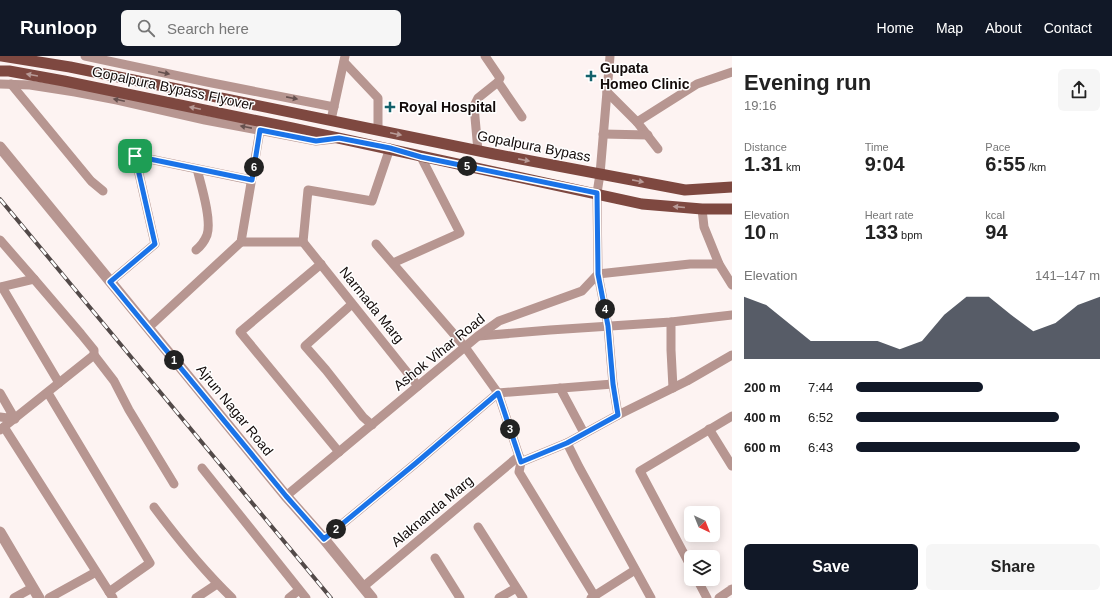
<!DOCTYPE html>
<html lang="en">
<head>
<meta charset="utf-8">
<style>
  body { margin:0; font-family:Arial,sans-serif; background:#f6f6f6; color:#222; height:100vh; display:flex; flex-direction:column; font-size:15px; white-space:nowrap }
  * { box-sizing:border-box; margin:0 }
  p { font-size:13px; color:#767676 }
  .icon { flex:none; width:22px; height:22px; fill:none; stroke:currentColor; stroke-width:2; stroke-linecap:round; stroke-linejoin:round }
  .map { position:relative; flex:1; overflow:hidden }
  .side { display:flex; flex-direction:column; background:#fff; width:380px }
  .side>* { flex:none }
  .needle { width:26px; rotate:137deg }
  .buttons { position:absolute; left:684px; top:450px; display:grid; gap:8px }
  .buttons a { display:grid; place-items:center; width:36px; height:36px; border-radius:6px; background:#fff; box-shadow:0 2px 10px #0003; font-size:20px }
  .pin { position:absolute; display:grid; place-items:center; width:34px; height:34px; color:#fff; margin:-17px; border-radius:8px; box-shadow:0 2px 6px #0006 }
  .km { position:absolute; width:20px; height:20px; margin:-10px; border-radius:50%; background:#222; color:#fff; font-size:11px; line-height:20px; text-align:center }
  .round { display:grid; place-items:center; flex:none; width:42px; height:42px; border-radius:6px; background:#f6f6f6 }
  .head { display:flex; align-items:center; justify-content:space-between; height:68px; padding:0 12px }
  h1 { font-size:22px; font-weight:700; line-height:30px }
  .figures { display:grid; grid-template-columns:repeat(3,1fr); gap:6px; height:68px; padding:4px 12px }
  .figures div { display:grid; align-content:center }
  .figures b { font-size:20px; font-weight:700 }
  .figures small { font-size:11px; font-weight:400 }
  .figures p { font-size:11px }
  .chart { height:112px; padding:8px 12px }
  .chart p { display:flex; justify-content:space-between }
  .chart svg { width:100%; height:72px; margin-top:4px; fill:#111827; opacity:.7 }
  .primary-button { display:flex; gap:8px; margin-top:auto; padding:8px 12px }
  .primary-button a { flex:1; height:46px; border-radius:6px; background:#111827; color:#fff; font-size:16px; font-weight:700; line-height:46px; text-align:center }
  .primary-button a+a { background:#f6f6f6; color:#222 }
  ul { padding:0 12px; list-style:none; font-size:13px }
  li { display:grid; grid-template-columns:64px 48px 1fr; align-items:center; height:30px }
  li i { height:10px; border-radius:5px; background:#111827 }
  header { display:flex; align-items:center; gap:24px; box-sizing:border-box; height:56px; padding:0 20px; background:#111827; color:#fff }
  header strong { font-size:19px }
  nav { display:flex; gap:22px; margin-inline-start:auto; font-size:14px }
  .search { width:280px; height:36px; background:#f6f6f6; display:flex; align-items:center; gap:10px; box-sizing:border-box; padding:0 14px; border-radius:6px; color:#767676; font-size:15px }
  main { display:flex; flex:1; min-height:0 }
  .map>svg:first-child { display:block }
  .lines { fill:none; stroke-linecap:round; stroke-linejoin:round }
  .minor { stroke:#b79691; stroke-width:9 }
  .tertiary { stroke:#b79691; stroke-width:11 }
  .primary { stroke:#7e4840; stroke-width:11 }
  .rail-casing { stroke:#534a49; stroke-width:4 }
  .rail { stroke:#fff; stroke-width:2.5; stroke-dasharray:8; stroke-linecap:butt }
  .oneway { fill:#65504e }
  .oneway2 { fill:#b89a96 }
  .route-casing { stroke:#fff; stroke-width:8 }
  .route { stroke:#1a73e8; stroke-width:5 }
  .poi-dot { fill:#13616b; stroke:#fff; stroke-width:1.5 }
  .labels { text-anchor:middle; dominant-baseline:central; stroke-width:3; stroke-linejoin:round; paint-order:stroke }
  .poi-label { font-size:14px; font-weight:bold; fill:#130b0a; stroke:#fff; text-anchor:start }
  .street-label { font-size:14px; fill:#130b0a; stroke:#fff }
</style>
</head>
<body>
<header>
<strong>Runloop</strong>
<div class="search"><svg class="icon" aria-label="search" viewBox="0 0 24 24"><circle cx="10" cy="10" r="6"/><path d="M15 15l6 6"/></svg>Search here</div>
<nav><a>Home</a><a>Map</a><a>About</a><a>Contact</a></nav>
</header>
<main>
<div class="map">
<svg width="732" height="542" viewBox="0 0 732 542">
  <rect width="100%" height="100%" fill="#fdf3f2"/>
  <g class="lines">
    <g class="minor">
      <path d="M85,0L207,26L334,51"/>
      <path d="M344,6L378,42V74"/>
      <path d="M498,26L522,61"/>
      <path d="M0,28L30,29L75,36L117,44L205,64L316,85L334,83"/>
      <path d="M11,28L91,125L103,135"/>
      <path d="M607,36L637,66L697,28L732,16"/>
      <path d="M331,64L345,0"/>
      <path d="M637,66L658,93"/>
      <path d="M603,78L648,79"/>
      <path d="M478,95L474,50L478,42L498,26L500,22L485,0"/>
      <path d="M702,153L704,171L719,208L732,229"/>
      <path d="M0,184L34,223"/>
      <path d="M241,186H303"/>
      <path d="M303,186L418,330"/>
      <path d="M303,186L308,134L372,145L390,92"/>
      <path d="M376,188L465,291L498,337L521,406L519,416L594,539"/>
      <path d="M196,194C201,190 205,184 207,179C212,164 201,129 197,113"/>
      <path d="M393,207L460,177L421,101"/>
      <path d="M321,208L240,276L339,396"/>
      <path d="M110,226L155,188L135,100L251,124"/>
      <path d="M0,231L34,223L81,278L94,294V299L0,374"/>
      <path d="M2,231L59,327"/>
      <path d="M352,248L305,290L326,314L363,361L372,369"/>
      <path d="M671,266V294L673,332"/>
      <path d="M148,272L241,186L260,74"/>
      <path d="M479,280L550,274L671,266L732,259"/>
      <path d="M94,299L114,325L129,354L174,428"/>
      <path d="M560,332L584,377"/>
      <path d="M0,337L15,363L0,361"/>
      <path d="M48,337L150,507L109,536"/>
      <path d="M618,359L613,328L608,270L598,218L690,208H719"/>
      <path d="M4,371L113,542"/>
      <path d="M709,373L732,410"/>
      <path d="M567,387L579,411L651,542"/>
      <path d="M521,406L567,387L618,359L687,325L732,299"/>
      <path d="M202,412L306,542"/>
      <path d="M286,440L478,280L499,265L582,235L598,218L597,137L600,118L610,0"/>
      <path d="M154,451C178,483 203,514 232,542"/>
      <path d="M478,471L523,542"/>
      <path d="M324,483L416,407L498,337L613,328"/>
      <path d="M435,502L460,542"/>
      <path d="M691,511L640,415L732,360"/>
      <path d="M697,523L707,542"/>
      <path d="M363,531L519,400"/>
      <path d="M14,542L32,532"/>
      <path d="M49,542L96,516"/>
      <path d="M196,542L217,528"/>
      <path d="M289,542L299,534"/>
      <path d="M499,542L516,532"/>
      <path d="M591,542L635,514"/>
      <path d="M719,542L732,533"/>
    </g>
    <g class="tertiary">
      <path d="M0,91L286,440L324,483L372,542"/>
      <path d="M0,476L39,542"/>
    </g>
    <g class="primary">
      <path d="M2,0L70,11L494,98L685,134L732,131"/>
      <path d="M0,15H9L64,25L292,72L642,148L702,153H732"/>
    </g>
    <defs>
      <path id="rail" d="M0,143L331,542"/>
    </defs>
    <use href="#rail" class="rail-casing"/>
    <use href="#rail" class="rail"/>
  </g>
  <defs><path id="oneway-solid" d="M-6-.8H1V-3.2L6.5 0L1 3.2V.8H-6Z"/></defs>
  <g class="oneway">
    <use href="#oneway-solid" transform="translate(164 17) rotate(12)"/>
    <use href="#oneway-solid" transform="translate(292 42) rotate(11)"/>
    <use href="#oneway-solid" transform="translate(119 44) rotate(-168)"/>
    <use href="#oneway-solid" transform="translate(246 71) rotate(-169)"/>
  </g>
  <g class="oneway2">
    <use href="#oneway-solid" transform="translate(32 19) rotate(-170)"/>
    <use href="#oneway-solid" transform="translate(195 52) rotate(-168)"/>
    <use href="#oneway-solid" transform="translate(396 78) rotate(12)"/>
    <use href="#oneway-solid" transform="translate(524 104) rotate(11)"/>
    <use href="#oneway-solid" transform="translate(638 125) rotate(11)"/>
    <use href="#oneway-solid" transform="translate(679 151) rotate(-175)"/>
  </g>
  <g class="lines">
    <defs>
      <path id="route" d="M260,74L316,85L339,82L390,92L421,101L597,137L598,218L608,270L613,328L618,359L567,387L521,406L498,337L416,407L324,483L286,440L110,226L155,188L135,100L252,124Z"/>
    </defs>
    <use href="#route" class="route-casing"/>
    <use href="#route" class="route"/>
  </g>
  <g class="poi-dot">
    <path d="M589 14h4v4h4v4h-4v4h-4v-4h-4v-4h4z"/>
    <path d="M388 45h4v4h4v4h-4v4h-4v-4h-4v-4h4z"/>
  </g>
  <g class="labels">
    <g class="poi-label">
      <text x="600" y="12">Gupata<tspan x="600" dy="16">Homeo Clinic</tspan></text>
      <text x="399" y="51">Royal Hospital</text>
    </g>
    <g class="street-label">
      <text transform="translate(173 32) rotate(12)">Gopalpura Bypass Flyover</text>
      <text transform="translate(534 90) rotate(11)">Gopalpura Bypass</text>
      <text transform="translate(372 249) rotate(51)">Narmada Marg</text>
      <text transform="translate(439 296) rotate(-39)">Ashok Vihar Road</text>
      <text transform="translate(235 354) rotate(51)">Ajrun Nagar Road</text>
      <text transform="translate(432 455) rotate(-40)">Alaknanda Marg</text>
    </g>
  </g>
</svg>
<div class="buttons">
<a><svg class="needle" viewBox="-14 -14 28 28"><path d="M0-13l5 13h-10z" fill="#e53935"/><path d="M0 13l5-13h-10z" fill="#767676"/></svg></a>
<a><svg class="icon" aria-label="layers" viewBox="0 0 24 24"><path d="M12 4l9 5-9 5-9-5zM3 14l9 5 9-5"/></svg></a>
</div>
<div class="pin" style="left:135px;top:100px;background:#1e9e55"><svg class="icon" aria-label="arrive" viewBox="0 0 24 24"><path d="M6 21V4h12l-3 4 3 4H6"/></svg></div>
<b class="km" style="left:174px;top:304px">1</b>
<b class="km" style="left:336px;top:473px">2</b>
<b class="km" style="left:510px;top:373px">3</b>
<b class="km" style="left:605px;top:253px">4</b>
<b class="km" style="left:467px;top:110px">5</b>
<b class="km" style="left:254px;top:111px">6</b>
</div>
<section class="side">
<div class="head"><div><h1>Evening run</h1><p>19:16</p></div><a class="round"><svg class="icon" aria-label="share" viewBox="0 0 24 24"><path d="M12 15V3M7 8l5-5 5 5M5 13v7h14v-7"/></svg></a></div>
<div class="figures">
<div><p>Distance</p><b>1.31<small> km</small></b></div>
<div><p>Time</p><b>9:04</b></div>
<div><p>Pace</p><b>6:55<small> /km</small></b></div>
</div>
<div class="figures">
<div><p>Elevation</p><b>10<small> m</small></b></div>
<div><p>Heart rate</p><b>133<small> bpm</small></b></div>
<div><p>kcal</p><b>94</b></div>
</div>
<div class="chart"><p><span>Elevation</span>141–147 m</p>
<svg viewBox="0 0 160 44" preserveAspectRatio="none"><path d="M0 44V6L10 11L20 22L30 33L40 33L50 33L60 33L70 38L80 33L90 17L100 6L110 6L120 17L130 27L140 22L150 11L160 6V44z"/></svg>
</div>
<ul>
<li><b>200 m</b>7:44<i style="width:52%"></i></li>
<li><b>400 m</b>6:52<i style="width:83%"></i></li>
<li><b>600 m</b>6:43<i style="width:92%"></i></li>
</ul>
<div class="primary-button"><a>Save</a><a>Share</a></div>
</section>
</main>
</body>
</html>
